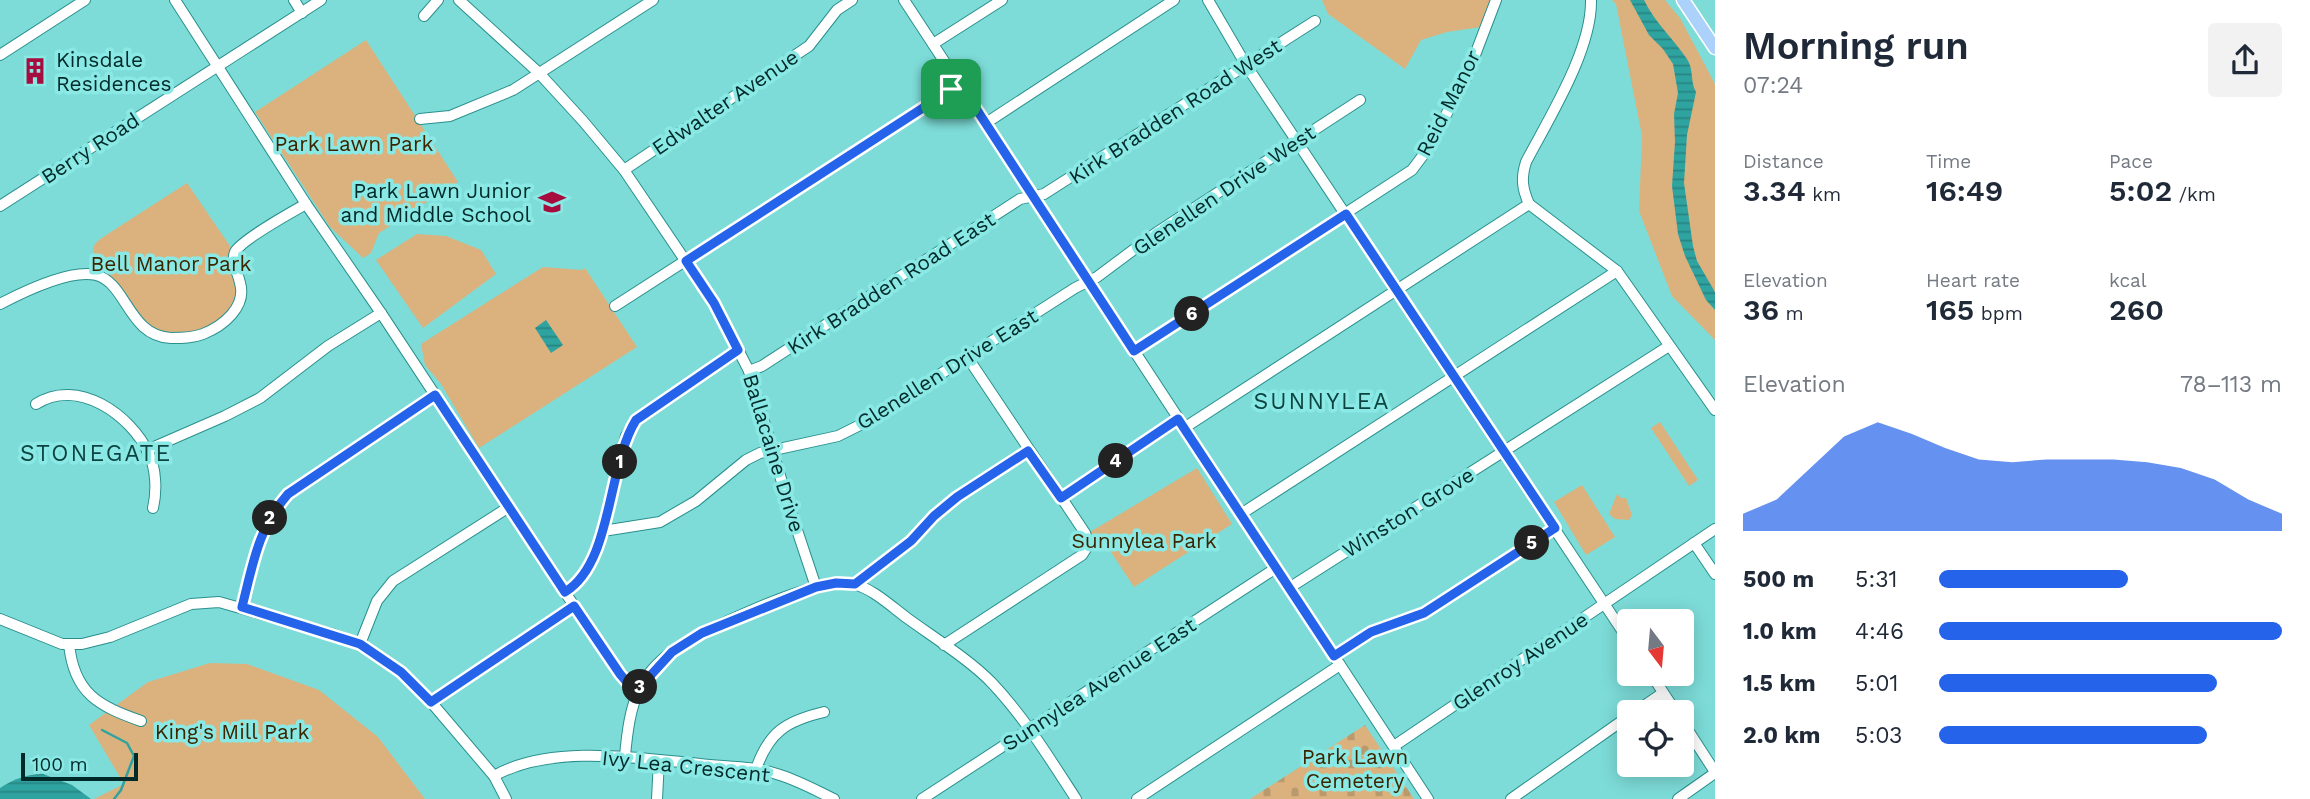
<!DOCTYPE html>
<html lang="en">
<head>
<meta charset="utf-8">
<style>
  body { margin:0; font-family:"Work Sans",sans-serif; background:#f2f2f3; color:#1f2937; height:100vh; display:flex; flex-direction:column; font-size:26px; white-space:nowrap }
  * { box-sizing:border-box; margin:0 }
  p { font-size:23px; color:#747a83 }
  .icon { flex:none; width:38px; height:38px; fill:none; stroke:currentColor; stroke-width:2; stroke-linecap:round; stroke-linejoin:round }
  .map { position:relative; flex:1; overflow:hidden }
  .details { display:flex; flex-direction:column; background:#fff; width:595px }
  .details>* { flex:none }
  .needle { width:46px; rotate:164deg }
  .buttons { position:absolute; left:1617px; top:609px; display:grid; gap:14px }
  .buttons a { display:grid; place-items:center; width:77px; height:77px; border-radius:7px; background:#fff; box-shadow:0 4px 18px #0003; font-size:35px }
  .scale { position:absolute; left:21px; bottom:18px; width:117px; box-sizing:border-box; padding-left:7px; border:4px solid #002a29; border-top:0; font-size:19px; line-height:24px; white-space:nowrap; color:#002a29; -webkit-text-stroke:5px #8ae9e5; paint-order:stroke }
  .pin { position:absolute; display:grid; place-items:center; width:60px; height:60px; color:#fff; margin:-30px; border-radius:14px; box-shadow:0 4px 10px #0006 }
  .km { position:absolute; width:35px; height:35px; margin:-18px; border-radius:50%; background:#222; color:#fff; font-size:19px; line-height:35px; text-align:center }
  .round { display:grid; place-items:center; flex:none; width:74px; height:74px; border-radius:7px; background:#f2f2f3 }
  .headline { display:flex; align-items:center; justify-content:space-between; height:119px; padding:0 28px }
  h1 { font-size:38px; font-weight:600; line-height:52px }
  .stats { display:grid; grid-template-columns:repeat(3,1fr); gap:10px; height:119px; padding:7px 28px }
  .stats div { display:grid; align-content:center }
  .stats b { font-size:30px; font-weight:600 }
  .stats small { font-size:19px; font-weight:400 }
  .stats p { font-size:19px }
  .chart { height:196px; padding:14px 28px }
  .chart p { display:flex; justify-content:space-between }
  .chart svg { width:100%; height:126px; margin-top:7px; fill:#2563eb; opacity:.7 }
  ul { padding:0 28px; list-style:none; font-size:23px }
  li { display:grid; grid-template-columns:112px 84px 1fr; align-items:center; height:52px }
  li i { height:18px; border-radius:9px; background:#2563eb }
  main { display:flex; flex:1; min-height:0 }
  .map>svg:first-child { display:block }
  .cemetery { fill:url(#cemetery-stones) }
  .green { fill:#dbb27e }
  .water { fill:url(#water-rules) }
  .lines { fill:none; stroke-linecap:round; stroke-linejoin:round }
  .stream { stroke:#2fa3a0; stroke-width:2.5 }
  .minor-casing { stroke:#2a908d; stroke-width:12 }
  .major-casing { stroke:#fff; stroke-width:15 }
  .minor { stroke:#fff; stroke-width:10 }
  .major { stroke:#acd1fa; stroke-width:12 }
  .route-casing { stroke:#fff; stroke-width:14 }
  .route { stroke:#2563eb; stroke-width:9 }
  .labels { text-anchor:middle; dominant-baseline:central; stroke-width:7; stroke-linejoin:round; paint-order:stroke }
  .poi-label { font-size:21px; fill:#002a29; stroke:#8ae9e5; text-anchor:start }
  .street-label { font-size:21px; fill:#002a29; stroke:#8ae9e5 }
  .park-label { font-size:21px; fill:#3d2500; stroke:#8ae9e5 }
  .neighbourhood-label { font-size:23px; letter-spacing:2px; fill:#0d4442; stroke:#8ae9e5 }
</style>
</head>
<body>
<main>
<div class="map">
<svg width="1715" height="799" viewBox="0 0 1715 799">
  <defs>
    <pattern id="cemetery-stones" width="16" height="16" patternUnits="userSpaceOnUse" patternTransform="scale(1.75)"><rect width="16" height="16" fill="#dbb27e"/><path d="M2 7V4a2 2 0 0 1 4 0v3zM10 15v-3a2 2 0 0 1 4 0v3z" fill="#ba996d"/></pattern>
    <pattern id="water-rules" width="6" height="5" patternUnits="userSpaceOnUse" patternTransform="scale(1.75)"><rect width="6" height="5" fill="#2fa3a0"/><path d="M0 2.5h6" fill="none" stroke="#268582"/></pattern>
  </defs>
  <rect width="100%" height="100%" fill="#7ddcd8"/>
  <path class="cemetery" d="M1365,725L1414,799H1250Z"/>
  <g class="green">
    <path d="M1322,0H1492L1481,27L1447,32L1421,40L1405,69L1328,14Z"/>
    <path d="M1612,0H1665L1680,18L1715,84V340L1672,296L1639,211L1642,136L1616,4Z"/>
    <path d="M366,40L458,182L379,233L371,253L363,258L330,227L255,112Z"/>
    <path d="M187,183L232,249L230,266L240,295C222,321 205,335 173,333C166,332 159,333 152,329C137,319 128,301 118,287C110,275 97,268 94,253C92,246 95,244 100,239Z"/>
    <path d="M417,234L446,236L481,250L496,274L423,328L376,260Z"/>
    <path d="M543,267L582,270L585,268L637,347L479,448L441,384L425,365L421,344Z"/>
    <path d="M1660,422L1698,480L1689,486L1651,428Z"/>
    <path d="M1197,468L1232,524L1134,587L1105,543L1093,545L1090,532Z"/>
    <path d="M1582,485L1615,537L1586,555L1554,502Z"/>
    <path d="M1617,494L1621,498H1626L1632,515L1629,520L1615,519L1609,514Z"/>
    <path d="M210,663L247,664L319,690L378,737L425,799H94L124,784L89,725L148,682Z"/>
  </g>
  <g class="water">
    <path d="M1630,0H1644C1655,23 1673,38 1687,59C1694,69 1690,82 1696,92L1687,135L1684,183L1693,246L1697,261L1715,292V310L1706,300L1685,256L1678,234L1672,186L1675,142L1674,114L1678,93L1673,64L1663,49L1649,35Z"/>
    <path d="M546,320L563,345L551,353L535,328Z"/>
    <path d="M43,774L72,785L91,799H0V788C14,779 27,774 43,774Z"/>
  </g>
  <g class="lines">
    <path class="stream" d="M102,730L127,743L134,756L121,790L114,799"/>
    <defs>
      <g id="minor">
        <path d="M175,0L306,204L381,313L615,668L626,681L640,688"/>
        <path d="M294,0L302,13"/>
        <path d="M459,0L539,73L583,121L624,170L714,303L749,371L789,506L816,587"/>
        <path d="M904,0L1428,799"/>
        <path d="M1208,0L1246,65L1629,641"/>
        <path d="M1591,0C1592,50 1549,118 1526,162C1521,178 1522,188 1529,204L1617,271L1715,410"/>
        <path d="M424,16L438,0"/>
        <path d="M933,44L1002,0"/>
        <path d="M0,55L85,0"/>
        <path d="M420,119L450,116L513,90L653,0"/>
        <path d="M986,123L1174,0"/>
        <path d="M624,170L809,46L837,10L852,0"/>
        <path d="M0,206L321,0"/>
        <path d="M0,304C23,292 70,269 96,275C127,283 128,336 171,338C182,338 193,338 203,334C223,326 247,307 240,283C238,273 231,262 235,252C241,240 292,212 306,204"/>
        <path d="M615,306L960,84"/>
        <path d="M1134,351L1412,170L1427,150L1467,76L1496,0"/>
        <path d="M749,371L762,366L1020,199L1044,194L1315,21"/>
        <path d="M36,404C78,377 131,415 149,454C156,469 157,491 153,508"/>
        <path d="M1184,428L1529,204"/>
        <path d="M147,450L225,416L260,398L328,346L381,313"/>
        <path d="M1061,498L1179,419"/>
        <path d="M1241,514L1617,271"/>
        <path d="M603,531L626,436L636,420L738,350"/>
        <path d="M1694,543L1715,574"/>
        <path d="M855,584L911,541L935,516L957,497L1028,451"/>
        <path d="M1289,588L1669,346"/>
        <path d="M565,592C587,578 594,554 603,531L660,522L696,501L746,460L760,453L838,436L864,423L1075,288L1097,277L1156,233L1360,100"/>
        <path d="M241,608C253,563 257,529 288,494L435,395"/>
        <path d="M0,619L62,644H82L110,637L191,604L219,602L332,634L360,644L401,672L431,702L494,776L506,799"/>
        <path d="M69,644C74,694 99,706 141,721"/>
        <path d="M360,644L377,601L393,581L509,507"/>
        <path d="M944,645L1082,555L1089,544L1085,533L968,358"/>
        <path d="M1334,656L1371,632L1424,613L1555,528"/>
        <path d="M1651,674L1676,712"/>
        <path d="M431,702L574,606"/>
        <path d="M1635,712L1663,693"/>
        <path d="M1682,721L1715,772"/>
        <path d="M1394,746L1715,529"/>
        <path d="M625,756C627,734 630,707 640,688C654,659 689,638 717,626C749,611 820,578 853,584C872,588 892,607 907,618C933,637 970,660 992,683C1025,718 1050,759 1076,799"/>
        <path d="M756,769C769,732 786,721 824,712"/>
        <path d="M494,776C550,744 638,758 700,764C727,767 755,766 780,775C799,781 817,791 834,799"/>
        <path d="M657,799L659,760"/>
        <path d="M922,799L1276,568"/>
        <path d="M1137,799L1340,665"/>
        <path d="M1511,799L1629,716"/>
        <path d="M1678,799L1715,773"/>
      </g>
      <path id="major" d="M1683,0L1715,48"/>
    </defs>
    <use href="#minor" class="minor-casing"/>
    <use href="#major" class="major-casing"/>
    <use href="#minor" class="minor"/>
    <use href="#major" class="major"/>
  </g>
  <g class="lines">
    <defs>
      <path id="route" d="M960,84L1134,351L1346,214L1555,528L1424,613L1371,632L1334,656L1178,419L1061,498L1028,451L957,497L934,516L911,541L855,584L836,583L816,587L702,633L672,652L639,688L626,681L620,674L574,606L431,702L401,672L360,644L242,607C253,564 258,528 288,494L435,395L565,592C613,563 607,466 636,420L738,350L714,303L686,261Z"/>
    </defs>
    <use href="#route" class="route-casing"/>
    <use href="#route" class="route"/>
  </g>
  <defs>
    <symbol id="building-bare" viewBox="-9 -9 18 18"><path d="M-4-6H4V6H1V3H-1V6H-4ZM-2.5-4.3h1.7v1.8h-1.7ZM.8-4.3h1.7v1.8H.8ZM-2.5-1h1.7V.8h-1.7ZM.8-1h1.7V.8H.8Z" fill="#a60c3d" stroke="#8ae9e5" stroke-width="2.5" paint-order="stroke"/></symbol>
    <symbol id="school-bare" viewBox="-9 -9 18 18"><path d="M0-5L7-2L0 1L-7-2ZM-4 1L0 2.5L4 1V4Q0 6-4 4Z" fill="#a60c3d" stroke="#8ae9e5" stroke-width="2.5" paint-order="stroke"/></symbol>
  </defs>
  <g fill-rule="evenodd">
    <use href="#building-bare" x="16" y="52" width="38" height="38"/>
    <use href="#school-bare" x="533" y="183" width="38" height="38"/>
  </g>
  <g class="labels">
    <g class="poi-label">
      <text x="56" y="59">Kinsdale<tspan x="56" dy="24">Residences</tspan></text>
      <text x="531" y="190" text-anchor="end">Park Lawn Junior<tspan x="531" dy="24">and Middle School</tspan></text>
    </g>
    <g class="street-label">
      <text transform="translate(725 102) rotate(-34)">Edwalter Avenue</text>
      <text transform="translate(1448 103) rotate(-63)">Reid Manor</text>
      <text transform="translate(1175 111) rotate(-33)">Kirk Bradden Road West</text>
      <text transform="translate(90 148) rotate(-33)">Berry Road</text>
      <text transform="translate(1224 190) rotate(-34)">Glenellen Drive West</text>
      <text transform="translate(891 283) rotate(-33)">Kirk Bradden Road East</text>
      <text transform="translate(947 369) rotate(-32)">Glenellen Drive East</text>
      <text transform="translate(774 453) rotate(73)">Ballacaine Drive</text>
      <text transform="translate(1408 512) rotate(-32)">Winston Grove</text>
      <text transform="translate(1520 661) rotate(-34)">Glenroy Avenue</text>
      <text transform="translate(1099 684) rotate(-33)">Sunnylea Avenue East</text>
      <text transform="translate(686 766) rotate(6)">Ivy Lea Crescent</text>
    </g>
    <g class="park-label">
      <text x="354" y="143">Park Lawn Park</text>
      <text x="171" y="263">Bell Manor Park</text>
      <text x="1144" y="540">Sunnylea Park</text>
      <text x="232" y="731">King's Mill Park</text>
      <text x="1355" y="756">Park Lawn<tspan x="1355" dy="24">Cemetery</tspan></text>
    </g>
    <g class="neighbourhood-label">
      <text x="1322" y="401">SUNNYLEA</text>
      <text x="96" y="453">STONEGATE</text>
    </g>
  </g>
</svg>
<div class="buttons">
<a><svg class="needle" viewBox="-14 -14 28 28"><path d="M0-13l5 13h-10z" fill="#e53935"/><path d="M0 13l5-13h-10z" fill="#747a83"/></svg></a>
<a><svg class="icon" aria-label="locate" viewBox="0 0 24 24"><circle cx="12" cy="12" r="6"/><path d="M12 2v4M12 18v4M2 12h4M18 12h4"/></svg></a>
</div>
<div class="scale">100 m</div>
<div class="pin" style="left:951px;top:89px;background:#1e9e55"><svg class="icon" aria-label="arrive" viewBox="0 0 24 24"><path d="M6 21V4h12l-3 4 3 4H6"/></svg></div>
<b class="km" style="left:620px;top:462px">1</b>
<b class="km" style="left:270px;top:518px">2</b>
<b class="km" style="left:640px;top:687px">3</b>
<b class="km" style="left:1116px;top:461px">4</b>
<b class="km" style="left:1532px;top:543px">5</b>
<b class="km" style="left:1192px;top:314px">6</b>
</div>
<section class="details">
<div class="headline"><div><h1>Morning run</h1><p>07:24</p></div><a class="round"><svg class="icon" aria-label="share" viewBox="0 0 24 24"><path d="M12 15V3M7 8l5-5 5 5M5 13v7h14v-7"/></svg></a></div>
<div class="stats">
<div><p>Distance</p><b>3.34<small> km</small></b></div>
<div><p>Time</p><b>16:49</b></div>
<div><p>Pace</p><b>5:02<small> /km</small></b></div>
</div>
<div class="stats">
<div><p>Elevation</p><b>36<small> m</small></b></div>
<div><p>Heart rate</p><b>165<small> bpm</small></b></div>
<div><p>kcal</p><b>260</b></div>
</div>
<div class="chart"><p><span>Elevation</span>78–113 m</p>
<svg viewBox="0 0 160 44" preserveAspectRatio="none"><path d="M0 44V38L10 33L20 22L30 11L40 6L50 10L60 15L70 19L80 20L90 19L100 19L110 19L120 20L130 22L140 26L150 33L160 38V44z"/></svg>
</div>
<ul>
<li><b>500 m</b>5:31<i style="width:55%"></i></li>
<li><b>1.0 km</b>4:46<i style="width:100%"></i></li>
<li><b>1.5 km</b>5:01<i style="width:81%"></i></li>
<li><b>2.0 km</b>5:03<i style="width:78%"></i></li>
</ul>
</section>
</main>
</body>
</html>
